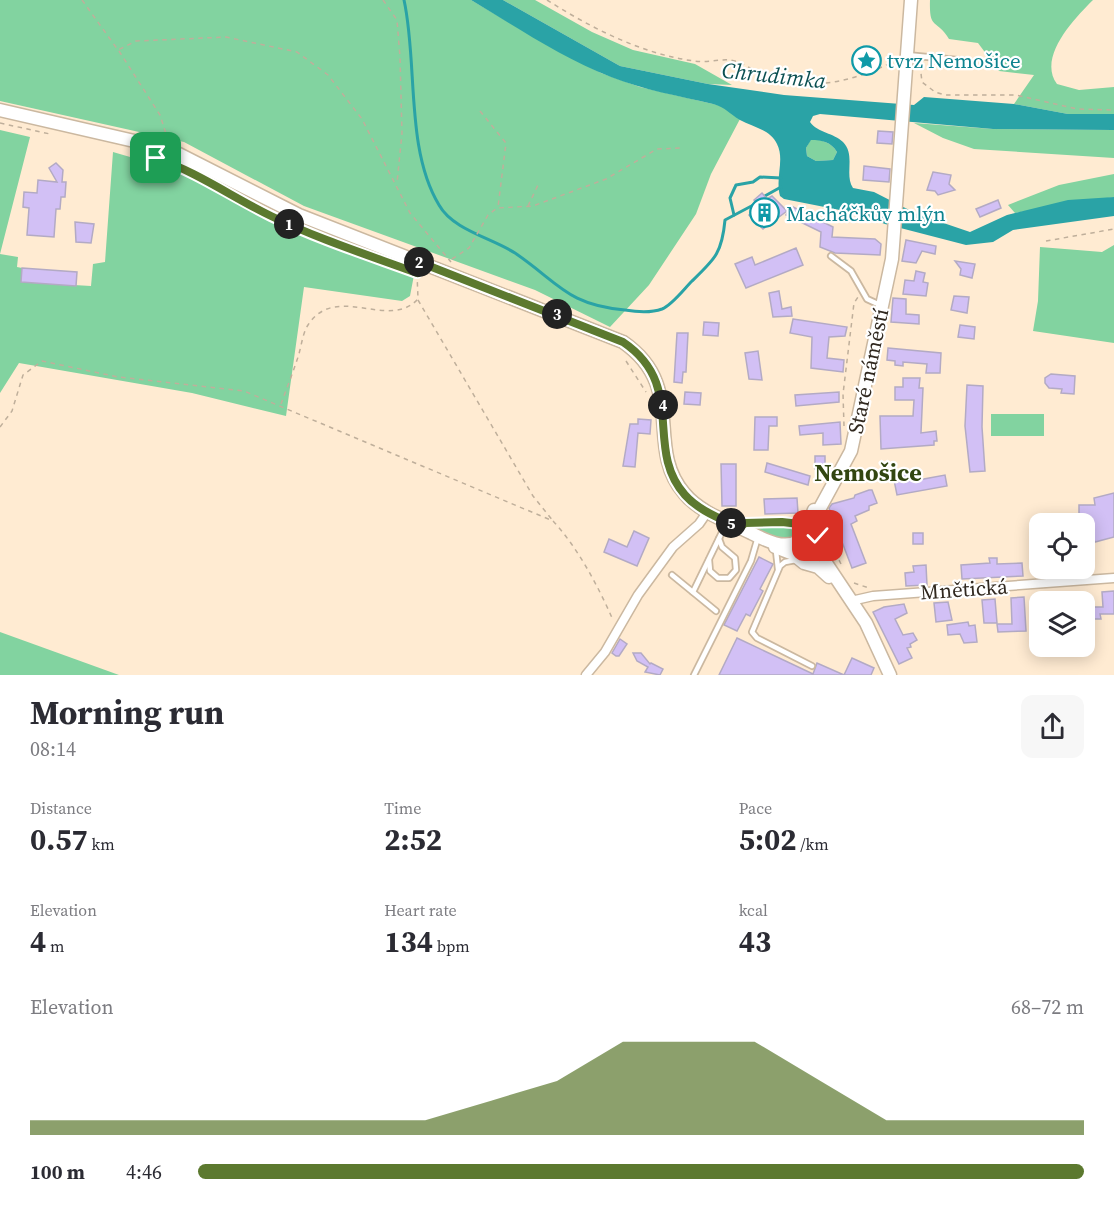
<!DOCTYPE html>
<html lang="en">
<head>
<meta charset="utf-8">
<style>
  body { margin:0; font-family:"Source Serif 4",serif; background:#f7f7f7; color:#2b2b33; height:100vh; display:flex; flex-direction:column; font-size:22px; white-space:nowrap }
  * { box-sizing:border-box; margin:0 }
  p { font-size:20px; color:#7c7c81 }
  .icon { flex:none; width:33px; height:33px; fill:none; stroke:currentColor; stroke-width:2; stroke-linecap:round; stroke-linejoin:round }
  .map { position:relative; height:675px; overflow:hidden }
  .sheet { display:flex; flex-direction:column; background:#fff; flex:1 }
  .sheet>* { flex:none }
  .buttons { position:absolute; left:1029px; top:513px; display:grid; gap:12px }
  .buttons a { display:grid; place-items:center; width:66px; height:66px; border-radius:12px; background:#fff; box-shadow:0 3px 15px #0003; font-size:30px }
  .pin { position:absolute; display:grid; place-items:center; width:51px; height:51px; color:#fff; margin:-26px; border-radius:12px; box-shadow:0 3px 9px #0006 }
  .km { position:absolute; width:30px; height:30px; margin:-15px; border-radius:50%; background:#222; color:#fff; font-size:16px; line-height:30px; text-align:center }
  .round { display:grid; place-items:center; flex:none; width:63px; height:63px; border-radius:12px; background:#f7f7f7 }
  .head { display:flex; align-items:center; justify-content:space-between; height:102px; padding:0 30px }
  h1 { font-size:33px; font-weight:700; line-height:45px }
  .metrics { display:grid; grid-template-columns:repeat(3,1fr); gap:9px; height:102px; padding:6px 30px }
  .metrics div { display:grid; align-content:center }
  .metrics b { font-size:30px; font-weight:700 }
  .metrics small { font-size:16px; font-weight:400 }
  .metrics p { font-size:16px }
  .chart { height:168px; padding:12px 30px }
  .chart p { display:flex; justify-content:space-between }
  .chart svg { width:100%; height:108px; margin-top:6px; fill:#5c792f; opacity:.7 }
  ul { padding:0 30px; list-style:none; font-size:20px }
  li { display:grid; grid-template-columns:96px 72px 1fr; align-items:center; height:45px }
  li i { height:15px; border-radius:8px; background:#5c792f }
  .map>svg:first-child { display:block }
  .green { fill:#82d3a0 }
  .water { fill:#2aa3a6; fill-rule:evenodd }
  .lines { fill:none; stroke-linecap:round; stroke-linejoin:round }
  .stream { stroke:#2aa3a6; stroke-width:3 }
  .building { fill:#d2c0f5; stroke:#b3aac4; stroke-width:1.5 }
  .lane-casing { stroke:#cbb8a0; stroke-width:8 }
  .street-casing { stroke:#cbb8a0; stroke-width:11 }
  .secondary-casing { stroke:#cbb8a0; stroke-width:15 }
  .path { stroke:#bfaf9b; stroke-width:1.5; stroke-dasharray:4.5 4.5; stroke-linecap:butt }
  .lane { stroke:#fff; stroke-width:4.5 }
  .street { stroke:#fff; stroke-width:8 }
  .secondary { stroke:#fff; stroke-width:12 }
  .route-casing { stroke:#fff; stroke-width:12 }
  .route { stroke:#5c792f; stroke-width:8 }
  .labels { text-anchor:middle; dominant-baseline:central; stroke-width:4.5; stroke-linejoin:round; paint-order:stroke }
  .culture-label { font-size:21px; fill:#0d838f; stroke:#fff; text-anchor:start }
  .street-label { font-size:21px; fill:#30281f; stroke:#fff }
  .water-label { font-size:22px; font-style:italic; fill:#0b4f51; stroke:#fff }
  .quarter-label { font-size:24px; font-weight:bold; fill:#324511; stroke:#fff }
</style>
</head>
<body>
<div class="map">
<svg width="1114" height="675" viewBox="0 0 1114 675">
  <rect width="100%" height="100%" fill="#ffebd2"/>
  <g class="green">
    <path d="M0,0H471L549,46L601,73L640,87L726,107L740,119L711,174L696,214L649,285L610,327L535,290L304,206L184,142L0,101Z"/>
    <path d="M503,0H535L592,32L633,50L695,64L732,85L708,84L620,66Z"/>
    <path d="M930,0H1093C1075,18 1037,57 1057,84L1079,90L1114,87V114H1068L1014,104L1034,75L999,71L978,43L949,39C936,18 929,31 930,0Z"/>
    <path d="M914,123L993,129L1114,130V158L974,149L943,138Z"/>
    <path d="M0,130L30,137L0,254L18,257L17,267L22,268V282L91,286L93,264L105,262L113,152L178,171L312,238L414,275L410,296L402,301L304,287L286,416L192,393L19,363L0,393Z"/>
    <path d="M811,139C822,140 831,142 837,152L833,160L816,161L807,156L806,148Z"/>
    <path d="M1114,174V197L1015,213L1008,205L1059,185Z"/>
    <path d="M1114,245V343L1033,331L1038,301L1040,247L1102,252Z"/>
    <rect x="991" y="414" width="53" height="22"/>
    <path d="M789,525L805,527C784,550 770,536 746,526Z"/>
    <path d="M0,632L119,675H0Z"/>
  </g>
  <path class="water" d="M471,0H503L620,66L708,84L784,95L914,105L924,97L1014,104L1068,114H1114V130L993,129L820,114L813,116L810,122C818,133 834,133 843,142C856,155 844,175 853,188L874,192L917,214L970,232L1007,215L1068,200L1114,197V216L1013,230L993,242L966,245L885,224L855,213L784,199L780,196C775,177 785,160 777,144C770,129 752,127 740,120C728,113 727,108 713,104C679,96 644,90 611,77C562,58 516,27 471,0ZM811,140C822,140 831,142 837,152L833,160L816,161L807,156L806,148Z"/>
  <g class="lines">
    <g class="stream">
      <path d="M404,0C418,63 405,149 439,205C453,230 492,238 515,253C559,283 567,305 625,310C637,312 651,313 662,309C672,305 684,289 692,281C715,259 722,253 725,220L759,202"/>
      <path d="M763,197L781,187"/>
      <path d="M734,215L730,198L736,185L753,182L760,177L781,178"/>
    </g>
  </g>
  <g class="building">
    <path d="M878,131L893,132L892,144L877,143Z"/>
    <path d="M56,163L63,170L62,182H66L65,197H61L60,209H56L54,237L27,235L29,208L23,207L24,192L37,193L38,180L57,182L49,168Z"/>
    <path d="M864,166L890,169L889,182L863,180Z"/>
    <path d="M933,172L951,175L949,184L955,190L938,195L935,191L927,190Z"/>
    <path d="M762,193L767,199L772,196L787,211L763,229L749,215L759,206L754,200Z"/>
    <path d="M998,200L1001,208L980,217L976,209Z"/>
    <path d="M791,206L833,227L832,237L875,239L881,244L880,255L835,253L820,247L821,232L786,215Z"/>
    <path d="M75,222L94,224L91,243L76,242Z"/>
    <path d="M906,240L936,246L935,254L922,251L916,263L902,261Z"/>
    <path d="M796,248L803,265L746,288L735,264L752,257L755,265Z"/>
    <path d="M955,261L975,264L972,278L960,275L961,269Z"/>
    <path d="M22,268L77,272L76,286L21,282Z"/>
    <path d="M916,271L925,273L923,282L928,283L926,296L903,294L905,280L914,281Z"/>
    <path d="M779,291L782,309L791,307L792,316L773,317L769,293Z"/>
    <path d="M954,296L969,297L967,313L951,310Z"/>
    <path d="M893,298L906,299V314L919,315V324L891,322Z"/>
    <path d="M793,319L847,327L845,336L829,337L827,358L844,360L843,372L811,368L812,337L790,333Z"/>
    <path d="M704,322L719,323L718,336L703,335Z"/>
    <path d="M960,325L975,327L974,339L958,337Z"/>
    <path d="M677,333H688L686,372H683L682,383L674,382Z"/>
    <path d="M888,348L941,353L940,373H926L927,364L903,362V366L895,365V361L887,360Z"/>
    <path d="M758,351L762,380L749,379L745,353Z"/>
    <path d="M1051,374L1075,376L1074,394L1061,393L1062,389L1049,388L1045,383V378Z"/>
    <path d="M903,378H920L919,388H923L921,433L936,431L937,441H934V445L881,449L880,416H913L914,400H895V387H903Z"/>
    <path d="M967,385L983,386L982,427L985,471L970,472L965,426Z"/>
    <path d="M685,392L701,393L700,405L684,404Z"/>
    <path d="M839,392V402L796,406L795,395Z"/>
    <path d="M755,417H777V426H769L768,450H754Z"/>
    <path d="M638,419L651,420L650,434L638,433L635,467L623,466L630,424H638Z"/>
    <path d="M840,422L841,444L823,445V433L800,435L799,426Z"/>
    <path d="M815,456H825V470L815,469Z"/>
    <path d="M767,463L810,476L808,485L765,472Z"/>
    <path d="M721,464H736V506H722Z"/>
    <path d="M907,470H917L918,480L945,475L947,486L897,495L894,480L886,481V472Z"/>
    <path d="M869,490H872L877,503L869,506V510L855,516L857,521L851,524L866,563L852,568L829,508L832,504L854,498L855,495Z"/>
    <path d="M1114,493V537L1095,542L1089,524H1065L1064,516L1079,515V505H1095L1094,498Z"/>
    <path d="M797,498L798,513L765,514L764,499Z"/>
    <path d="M634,531L649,538L637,566L604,552L609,539L627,547Z"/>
    <rect x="913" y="533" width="10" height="11"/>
    <path d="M759,557L773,564L760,589L763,591L750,616L746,614L737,631L724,625Z"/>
    <path d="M989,558H997V564L1022,563L1023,576L962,579L961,565L990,563Z"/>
    <path d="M926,565L927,585L906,586L905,573L914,572L913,566Z"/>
    <path d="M1114,591V614H1100L1101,619H1084V607H1103L1102,592Z"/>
    <path d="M1081,593L1082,602H1069L1068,594Z"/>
    <path d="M1024,597L1026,631L998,632L997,624H1012L1011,598Z"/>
    <path d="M995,599L997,623H984L982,600Z"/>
    <path d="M948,602L952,620L936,622L934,603Z"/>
    <path d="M904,604L907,613L895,619L903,635L913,633L917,640L910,644L911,647L907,648L912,658L899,664L873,612L884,607Z"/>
    <path d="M968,622L969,626L975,625L977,642L964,643L960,634L948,635L947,625Z"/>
    <path d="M737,638L813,674L817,663L844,675L852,658L874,668L871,675H719Z"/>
    <path d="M620,639L627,644L619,656H616L612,653Z"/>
    <path d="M633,653H641L650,664L651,663L663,669L660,675L645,672L648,667L637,661Z"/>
  </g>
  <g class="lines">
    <defs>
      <g id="lane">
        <path d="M907,55L968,61"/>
        <path d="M831,256L851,271L867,299L880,305"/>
        <path d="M776,551L778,569"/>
        <path d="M709,560L710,571L718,578H729L736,570L735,558L722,547L719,539"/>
        <path d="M796,560L785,562L780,566L752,632L757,638L812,666"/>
        <path d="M672,575L716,611"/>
        <path d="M693,592L726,524"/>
        <path d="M694,675L751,561L758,537"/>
      </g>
      <g id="street">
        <path d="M851,601L873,596L1114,578"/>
        <path d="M586,675L605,652L638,595L673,547L699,524L708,511"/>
      </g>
      <g id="secondary">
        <path d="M0,110L169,149L299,215L623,342C688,387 644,446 684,493C700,513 729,522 751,533C765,540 784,550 798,541"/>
        <path d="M775,547L793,554L804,563L818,567L829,577"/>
        <path d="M795,548L806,531L814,510"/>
        <path d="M890,675L866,623L826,563L817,526L820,508L851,451L892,259L911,0"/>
      </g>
    </defs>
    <use href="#lane" class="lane-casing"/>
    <use href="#street" class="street-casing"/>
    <use href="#secondary" class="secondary-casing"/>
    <g class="path">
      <path d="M82,0L118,50L136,41L226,37L297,52L328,75L362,119L410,213L451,262"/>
      <path d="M383,0L397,20L400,57L402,133L397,183"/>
      <path d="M547,0C591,28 642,54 694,61C706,63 718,59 730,60C742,61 756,73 767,77C813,92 854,81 895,61"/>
      <path d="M119,51L160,115L167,137"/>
      <path d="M920,65L922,82L935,92L945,95H1016L1077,109L1114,110"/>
      <path d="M480,111L506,143L498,207"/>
      <path d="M0,123L50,134"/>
      <path d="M225,191L295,227L368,255"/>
      <path d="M528,206L538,185"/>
      <path d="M1046,241L1114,229"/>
      <path d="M452,259L469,248L488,215L497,208L533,206L606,179L657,149L682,148"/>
      <path d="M418,300L533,496L553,521"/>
      <path d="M626,361L646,392"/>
      <path d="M281,404C286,390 292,375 297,360C301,350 302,334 308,325C336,282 389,331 418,299L417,273"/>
      <path d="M844,426L843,394L854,303L858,297"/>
      <path d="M0,427L12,411L23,375L42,361L118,377L244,391L553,521C578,548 598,586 613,620"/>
      <path d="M758,523H798"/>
      <path d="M835,552L841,564"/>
      <path d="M854,583L869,588"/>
    </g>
    <use href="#lane" class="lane"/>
    <use href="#street" class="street"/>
    <use href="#secondary" class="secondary"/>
  </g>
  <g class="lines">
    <defs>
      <path id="route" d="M156,158C197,172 232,197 271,216C318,239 368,255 417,273L419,262L623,342C688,386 643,448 685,495C699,511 722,519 740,528L745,523L782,522L817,526L818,536"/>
    </defs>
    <use href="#route" class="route-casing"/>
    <use href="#route" class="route"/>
  </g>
  <defs>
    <symbol id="sight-ring" viewBox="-11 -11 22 22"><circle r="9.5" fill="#fff" stroke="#0f9aa8" stroke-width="1.5"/><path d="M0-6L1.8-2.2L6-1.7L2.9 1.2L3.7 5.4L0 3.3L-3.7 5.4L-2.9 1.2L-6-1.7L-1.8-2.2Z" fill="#0f9aa8"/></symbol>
    <symbol id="building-ring" viewBox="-11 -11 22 22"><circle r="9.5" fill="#fff" stroke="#0f9aa8" stroke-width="1.5"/><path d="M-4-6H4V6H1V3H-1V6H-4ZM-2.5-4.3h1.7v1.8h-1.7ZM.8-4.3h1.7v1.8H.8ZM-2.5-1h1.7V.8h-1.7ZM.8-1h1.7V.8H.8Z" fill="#0f9aa8"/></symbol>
  </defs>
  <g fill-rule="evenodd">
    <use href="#sight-ring" x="850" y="44" width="33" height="33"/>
    <use href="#building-ring" x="748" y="196" width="33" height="33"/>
  </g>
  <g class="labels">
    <g class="culture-label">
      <text x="887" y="60">tvrz Nemošice</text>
      <text x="786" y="213">Macháčkův mlýn</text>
    </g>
    <g class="street-label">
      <text transform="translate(868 371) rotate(-78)">Staré náměstí</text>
      <text transform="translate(964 589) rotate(-4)">Mnětická</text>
    </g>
    <g class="water-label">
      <text transform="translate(774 75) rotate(6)">Chrudimka</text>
    </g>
    <g class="quarter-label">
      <text x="868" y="472">Nemošice</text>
    </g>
  </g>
</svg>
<div class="buttons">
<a><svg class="icon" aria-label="locate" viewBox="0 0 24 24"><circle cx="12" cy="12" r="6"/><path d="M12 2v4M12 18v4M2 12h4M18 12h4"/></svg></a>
<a><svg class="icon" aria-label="layers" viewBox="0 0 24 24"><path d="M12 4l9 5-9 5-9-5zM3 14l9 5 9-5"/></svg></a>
</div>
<div class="pin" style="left:156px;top:158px;background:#1e9e55"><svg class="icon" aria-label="arrive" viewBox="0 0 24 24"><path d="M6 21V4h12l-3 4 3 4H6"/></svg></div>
<div class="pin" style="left:818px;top:536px;background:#d93025"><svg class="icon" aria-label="check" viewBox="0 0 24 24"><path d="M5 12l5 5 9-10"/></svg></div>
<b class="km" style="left:289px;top:224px">1</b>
<b class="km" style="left:419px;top:262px">2</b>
<b class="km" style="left:557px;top:314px">3</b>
<b class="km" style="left:663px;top:405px">4</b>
<b class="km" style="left:731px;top:523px">5</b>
</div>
<section class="sheet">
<div class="head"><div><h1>Morning run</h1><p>08:14</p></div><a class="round"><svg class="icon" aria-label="share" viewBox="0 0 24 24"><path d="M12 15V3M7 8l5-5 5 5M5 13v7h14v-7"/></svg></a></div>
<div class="metrics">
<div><p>Distance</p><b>0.57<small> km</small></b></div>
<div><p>Time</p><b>2:52</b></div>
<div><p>Pace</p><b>5:02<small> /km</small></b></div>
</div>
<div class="metrics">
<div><p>Elevation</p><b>4<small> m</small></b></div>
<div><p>Heart rate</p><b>134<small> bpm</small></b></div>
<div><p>kcal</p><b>43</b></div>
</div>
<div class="chart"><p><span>Elevation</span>68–72 m</p>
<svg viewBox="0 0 160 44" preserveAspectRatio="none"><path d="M0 44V38L10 38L20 38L30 38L40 38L50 38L60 38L70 30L80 22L90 6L100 6L110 6L120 22L130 38L140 38L150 38L160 38V44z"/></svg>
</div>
<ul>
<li><b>100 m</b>4:46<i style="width:100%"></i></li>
</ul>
</section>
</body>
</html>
